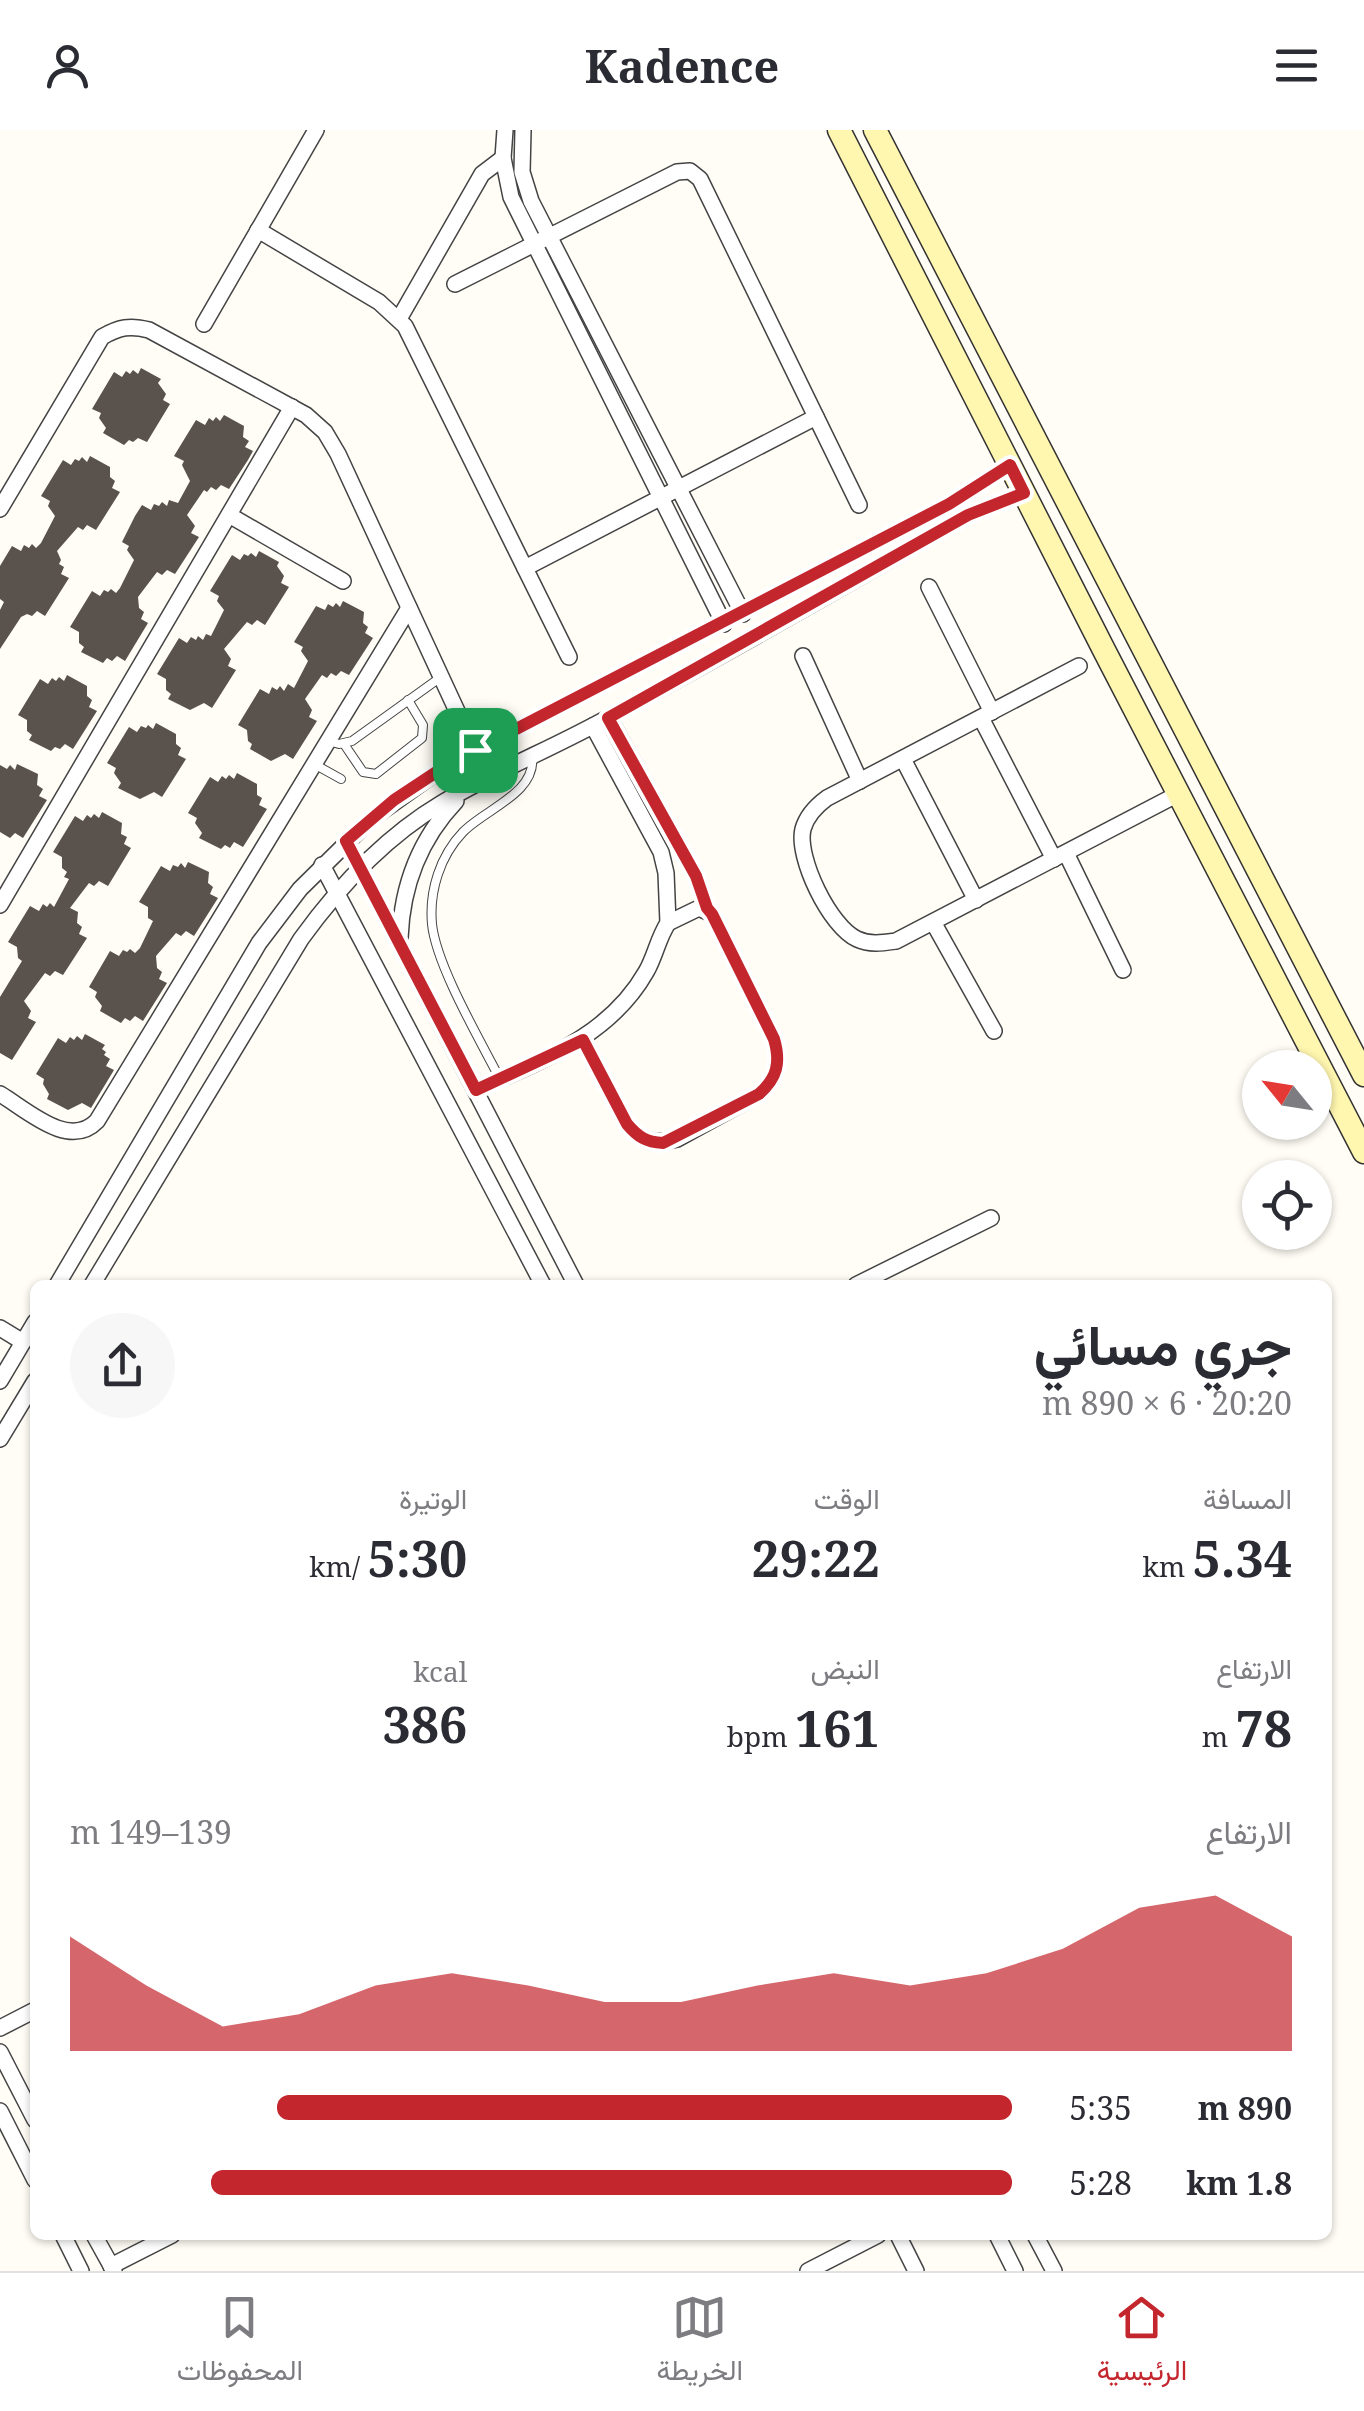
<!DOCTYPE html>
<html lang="ar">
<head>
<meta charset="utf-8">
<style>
  body { margin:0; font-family:"Noto Serif",Vazirmatn,serif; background:#f7f7f7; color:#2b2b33; direction:rtl; height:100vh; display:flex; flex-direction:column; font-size:38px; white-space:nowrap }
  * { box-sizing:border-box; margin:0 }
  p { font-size:32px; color:#7c7c81 }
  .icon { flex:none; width:55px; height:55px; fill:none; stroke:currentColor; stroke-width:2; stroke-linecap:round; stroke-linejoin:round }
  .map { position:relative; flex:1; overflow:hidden; direction:ltr }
  .panel { position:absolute; left:30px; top:1150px; width:1302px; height:960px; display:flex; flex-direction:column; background:#fff; border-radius:15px; box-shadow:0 2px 8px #0004; direction:rtl }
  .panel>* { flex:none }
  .needle { width:65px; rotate:300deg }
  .buttons { position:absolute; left:1242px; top:920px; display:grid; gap:20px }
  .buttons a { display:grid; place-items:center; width:90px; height:90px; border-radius:50%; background:#fff; box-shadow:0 2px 8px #0004; font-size:50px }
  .pin { position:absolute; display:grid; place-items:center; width:85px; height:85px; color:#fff; margin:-42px; border-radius:20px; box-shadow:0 5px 15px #0006 }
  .round { display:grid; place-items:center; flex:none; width:105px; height:105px; border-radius:52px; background:#f7f7f7 }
  .summary { display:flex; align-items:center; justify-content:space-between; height:170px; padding:0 40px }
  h1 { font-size:55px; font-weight:700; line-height:75px }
  .figures { display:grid; grid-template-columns:repeat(3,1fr); gap:15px; height:170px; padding:10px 40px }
  .figures div { display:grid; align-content:center }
  .figures b { font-size:50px; font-weight:700 }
  .figures small { font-size:28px; font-weight:400 }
  .figures p { font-size:28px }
  .chart { height:280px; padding:20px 40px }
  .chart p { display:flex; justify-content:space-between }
  .chart svg { width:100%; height:180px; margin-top:10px; fill:#c4262e; opacity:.7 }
  ul { padding:0 40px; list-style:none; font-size:32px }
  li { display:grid; grid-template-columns:160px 120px 1fr; align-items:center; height:75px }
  li i { height:25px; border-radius:12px; background:#c4262e }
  header { display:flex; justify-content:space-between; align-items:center; height:130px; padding:0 40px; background:#fff; font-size:45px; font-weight:700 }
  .menu { display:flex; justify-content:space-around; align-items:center; height:140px; border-top:2px solid #e1e1e2; background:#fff; font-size:28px; color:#7c7c81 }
  .menu a { display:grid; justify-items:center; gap:5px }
  .menu .active { color:#c4262e }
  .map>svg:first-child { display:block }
  .building { fill:#5a524d }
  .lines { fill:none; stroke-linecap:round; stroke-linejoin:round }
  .lane-casing { stroke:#444; stroke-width:10 }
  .street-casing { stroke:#444; stroke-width:18 }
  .secondary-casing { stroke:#333; stroke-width:25 }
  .lane { stroke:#fff; stroke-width:8 }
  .street { stroke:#fff; stroke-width:15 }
  .secondary { stroke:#fff6b0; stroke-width:22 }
  .route-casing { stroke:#fff; stroke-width:20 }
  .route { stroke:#c4262e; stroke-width:12 }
</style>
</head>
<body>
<header><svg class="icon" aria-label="menu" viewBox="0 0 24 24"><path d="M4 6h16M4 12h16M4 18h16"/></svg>Kadence<svg class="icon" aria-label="person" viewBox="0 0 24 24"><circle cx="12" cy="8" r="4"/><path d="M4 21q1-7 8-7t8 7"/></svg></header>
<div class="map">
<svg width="1364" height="2141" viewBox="0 0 1364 2141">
  <rect width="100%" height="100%" fill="#fffdf5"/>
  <g class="building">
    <path d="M141,238L161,249L158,253L166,264L163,270L170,274L147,312L138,308L133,312L129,310L124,315L103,303L106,298L99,288L101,283L92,279L114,242L122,247L126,241L130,244L133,240L138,244Z"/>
    <path d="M224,285L244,296L243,307L249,311L245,317L253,321L248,330L229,359L221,355L216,360L211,357L207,362L204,360L187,385L195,396L191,403L199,407L175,444L167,440L162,445L157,442L138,467L139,478L144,482L141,489L148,493L125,531L117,526L112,531L107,528L103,533L81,522L84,517L79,513V502L70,497L92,461L100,466L104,460L108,462L111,459L116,463L120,458L134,430L127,420L129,416L122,412L135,386L142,375L151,380L154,374L159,376L162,372L167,376L169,370L178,373L190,351L182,335L184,331L174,326L196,290L205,295L209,288L213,291L216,287L220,291Z"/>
    <path d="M90,326L110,337V347L115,351L112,358L120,362L96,400L87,395L83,400L78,397L57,421L61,430L59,434L64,437L61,444L69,448L45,486L37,481L32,486L27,484L21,487L0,519V480L4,472L0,469V436L12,416L21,421L24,415L29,418L32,414L36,418L41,413L55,386L48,376L50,371L41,366L63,330L71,335L75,329L79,331L82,327L87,332Z"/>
    <path d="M259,421L279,432L277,436L284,446L281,453L289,457L265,495L257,490L252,495L247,492L224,519L231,529L228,536L236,540L212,578L204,573L190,580L168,569L171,564L166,560V549L157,544L179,508L187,513L191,507L196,510L198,506L203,510L206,504L211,506L224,480L217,471L219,466L210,461L232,425L240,430L244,424L248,426L251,423L256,427Z"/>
    <path d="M343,471L364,482L363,493L368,497L365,503L373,508L349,545L341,541L336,546L331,543L327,548L322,545L305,569L312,580L309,587L317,591L293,629L285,624L271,631L250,619L252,614L248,611L247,600L238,595L260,559L269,564L272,557L277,560L280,556L284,561L288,554L294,558L308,531L301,521L303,517L294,512L316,476L325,480L328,474L333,477L336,473L340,477Z"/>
    <path d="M67,545L87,556V566L92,570L89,577L97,581L73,619L65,614L60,619L55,617L51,621L29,610L32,605L27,601V590L18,585L40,549L48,554L52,548L56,551L59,547L64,551Z"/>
    <path d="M156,593L176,604V614L181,618L178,625L186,629L162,667L154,662L140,669L118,658L121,653L114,643L116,638L107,633L129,597L137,602L141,596L146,598L148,595L153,599Z"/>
    <path d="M17,634L38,644L37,655L43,659L39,666L47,670L23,708L15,703L10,708L0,702V635L7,639L10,635L15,640Z"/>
    <path d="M237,643L257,654V665L262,668L259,675L267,679L243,717L234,712L230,718L225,715L221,719L199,708L202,703L195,693L197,688L188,683L210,647L218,652L222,646L226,649L229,645L234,649Z"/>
    <path d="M102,682L122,693L121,704L127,707L124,714L131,718L108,756L99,751L94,756L89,753L70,778L78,782L77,793L82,797L79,804L87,808L63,845L55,841L50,846L45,843L24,871L31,881L28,888L36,892L12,930L0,923V867L22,831L18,828L17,817L8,812L30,776L39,781L43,774L47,777L50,773L54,777L69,749L64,747L67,742L62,738V727L53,722L75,686L83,691L87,685L91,688L94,684L99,688Z"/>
    <path d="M188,732L209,742L208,753L213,757L210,764L218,768L194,806L186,801L181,806L176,803L156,826L157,838L162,842L159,849L167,853L143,891L135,886L130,891L125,888L121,893L100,881L102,876L95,867L97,862L89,857L110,821L119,826L123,820L127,822L130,819L135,823L140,818L153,791L148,788V777L139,772L161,736L170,741L173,735L178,737L181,733L185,738Z"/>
    <path d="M85,904L105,915L102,919L106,922L104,925L110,929L106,936L114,940L91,978L82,973L68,980L47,969L49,964L43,954L44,949L36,944L58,908L66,913L70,907L74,910L77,906L82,910Z"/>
  </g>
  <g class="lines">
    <defs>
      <g id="lane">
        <path d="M328,611L339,614L352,611L441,547"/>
        <path d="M344,614L363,642L376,644L422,608L423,595L408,570"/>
        <path d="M314,634L341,649"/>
        <path d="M500,949C480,910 436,835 432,794C429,761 440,726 463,702C485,679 537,663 532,626"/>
      </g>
      <g id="street">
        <path d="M505,0L503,28L511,67L724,494"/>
        <path d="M523,0L522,42L531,71L743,484"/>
        <path d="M258,100L379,172L405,196L569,527"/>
        <path d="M455,154L677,42L690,41L700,49L859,375"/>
        <path d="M399,189L482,44L503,28"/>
        <path d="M204,194L316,0"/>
        <path d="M0,379L102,207C119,197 130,195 149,200L306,285L325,302L338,324L475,620"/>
        <path d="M229,385L343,451"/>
        <path d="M525,438L816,287"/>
        <path d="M929,457L992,582"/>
        <path d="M803,526L860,651"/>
        <path d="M1079,536L827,668C816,676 807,685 803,699C796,727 830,797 857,809C870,815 882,813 896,811L1178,664"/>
        <path d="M609,588L696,746L707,779"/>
        <path d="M981,588L1054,729"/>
        <path d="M593,596L661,722L666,743L668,793"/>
        <path d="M903,629L976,770"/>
        <path d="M346,711L576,1155"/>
        <path d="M1066,723L1123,840"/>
        <path d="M322,735L543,1155"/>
        <path d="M0,775L292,277"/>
        <path d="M933,792L994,901"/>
        <path d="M400,808C402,755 420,709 456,671"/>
        <path d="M476,960C540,931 609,907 646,842C655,827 658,808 668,793L699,778L712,784L774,909C781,933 777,948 759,964L677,1009C655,1015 641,1011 627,994L583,909"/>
        <path d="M0,964C27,980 69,1020 97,991L409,478"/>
        <path d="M57,1155L259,813L300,759L370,690L447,635L949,374L1010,335"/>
        <path d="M92,1155L301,809C340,755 385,707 442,673C497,640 556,617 611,586C731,521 850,453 968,385L1024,363"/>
        <path d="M856,1155L991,1088"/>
        <path d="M0,1198L23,1212"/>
        <path d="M0,1251L35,1192"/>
        <path d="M0,1309L35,1251"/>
        <path d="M0,1898L35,1880"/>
        <path d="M0,1922L35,1990"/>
        <path d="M0,1981L35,2050"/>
        <path d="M63,2105L81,2141"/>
        <path d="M94,2105L114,2141"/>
        <path d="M898,2105L916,2141"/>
        <path d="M997,2105L1015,2141"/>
        <path d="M1035,2105L1054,2141"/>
        <path d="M111,2136L172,2105"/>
        <path d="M808,2141L878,2105"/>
      </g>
      <g id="secondary">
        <path d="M839,0L1105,522L1364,1022"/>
        <path d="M875,0L1364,945"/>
      </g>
    </defs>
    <use href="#lane" class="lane-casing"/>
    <use href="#street" class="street-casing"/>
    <use href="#secondary" class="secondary-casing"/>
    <use href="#lane" class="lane"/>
    <use href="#street" class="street"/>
    <use href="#secondary" class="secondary"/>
  </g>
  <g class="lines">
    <defs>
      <path id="route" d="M1010,335L1024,363L968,385L608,588L696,746L707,778L712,784L774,909C781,933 777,948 759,964L663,1013C646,1012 638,1007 627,994L583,910L476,960L346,711L394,670L447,635L949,374Z"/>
    </defs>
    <use href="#route" class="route-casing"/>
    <use href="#route" class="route"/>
  </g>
</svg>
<div class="buttons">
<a><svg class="needle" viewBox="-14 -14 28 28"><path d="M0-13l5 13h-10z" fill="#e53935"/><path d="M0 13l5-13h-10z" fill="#7c7c81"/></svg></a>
<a><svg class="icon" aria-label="locate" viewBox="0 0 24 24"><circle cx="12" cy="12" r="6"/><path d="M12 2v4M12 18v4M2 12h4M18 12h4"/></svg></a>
</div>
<div class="pin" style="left:475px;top:620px;background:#1e9e55"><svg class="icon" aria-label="arrive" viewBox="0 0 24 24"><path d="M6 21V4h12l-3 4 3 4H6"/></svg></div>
<section class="panel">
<div class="summary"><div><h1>جري مسائي</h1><p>20:20 · 6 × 890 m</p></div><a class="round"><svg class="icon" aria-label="share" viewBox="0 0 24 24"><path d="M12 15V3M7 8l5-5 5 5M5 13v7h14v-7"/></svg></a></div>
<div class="figures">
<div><p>المسافة</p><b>5.34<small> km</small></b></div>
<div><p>الوقت</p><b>29:22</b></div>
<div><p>الوتيرة</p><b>5:30<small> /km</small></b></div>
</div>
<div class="figures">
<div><p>الارتفاع</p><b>78<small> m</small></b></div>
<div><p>النبض</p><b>161<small> bpm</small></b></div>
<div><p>kcal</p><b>386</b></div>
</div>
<div class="chart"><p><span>الارتفاع</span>139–149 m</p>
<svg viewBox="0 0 160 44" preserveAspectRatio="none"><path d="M0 44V16L10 28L20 38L30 35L40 28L50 25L60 28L70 32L80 32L90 28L100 25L110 28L120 25L130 19L140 9L150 6L160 16V44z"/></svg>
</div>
<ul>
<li><b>890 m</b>5:35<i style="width:78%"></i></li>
<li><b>1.8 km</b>5:28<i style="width:85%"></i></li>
</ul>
</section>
</div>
<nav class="menu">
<a class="active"><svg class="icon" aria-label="home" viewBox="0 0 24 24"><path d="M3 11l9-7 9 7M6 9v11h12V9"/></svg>الرئيسية</a>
<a><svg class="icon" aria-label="map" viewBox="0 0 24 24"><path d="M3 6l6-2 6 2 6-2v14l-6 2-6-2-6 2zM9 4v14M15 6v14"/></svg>الخريطة</a>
<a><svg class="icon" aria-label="saved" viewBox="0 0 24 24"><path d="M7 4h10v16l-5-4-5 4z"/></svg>المحفوظات</a>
</nav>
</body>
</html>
